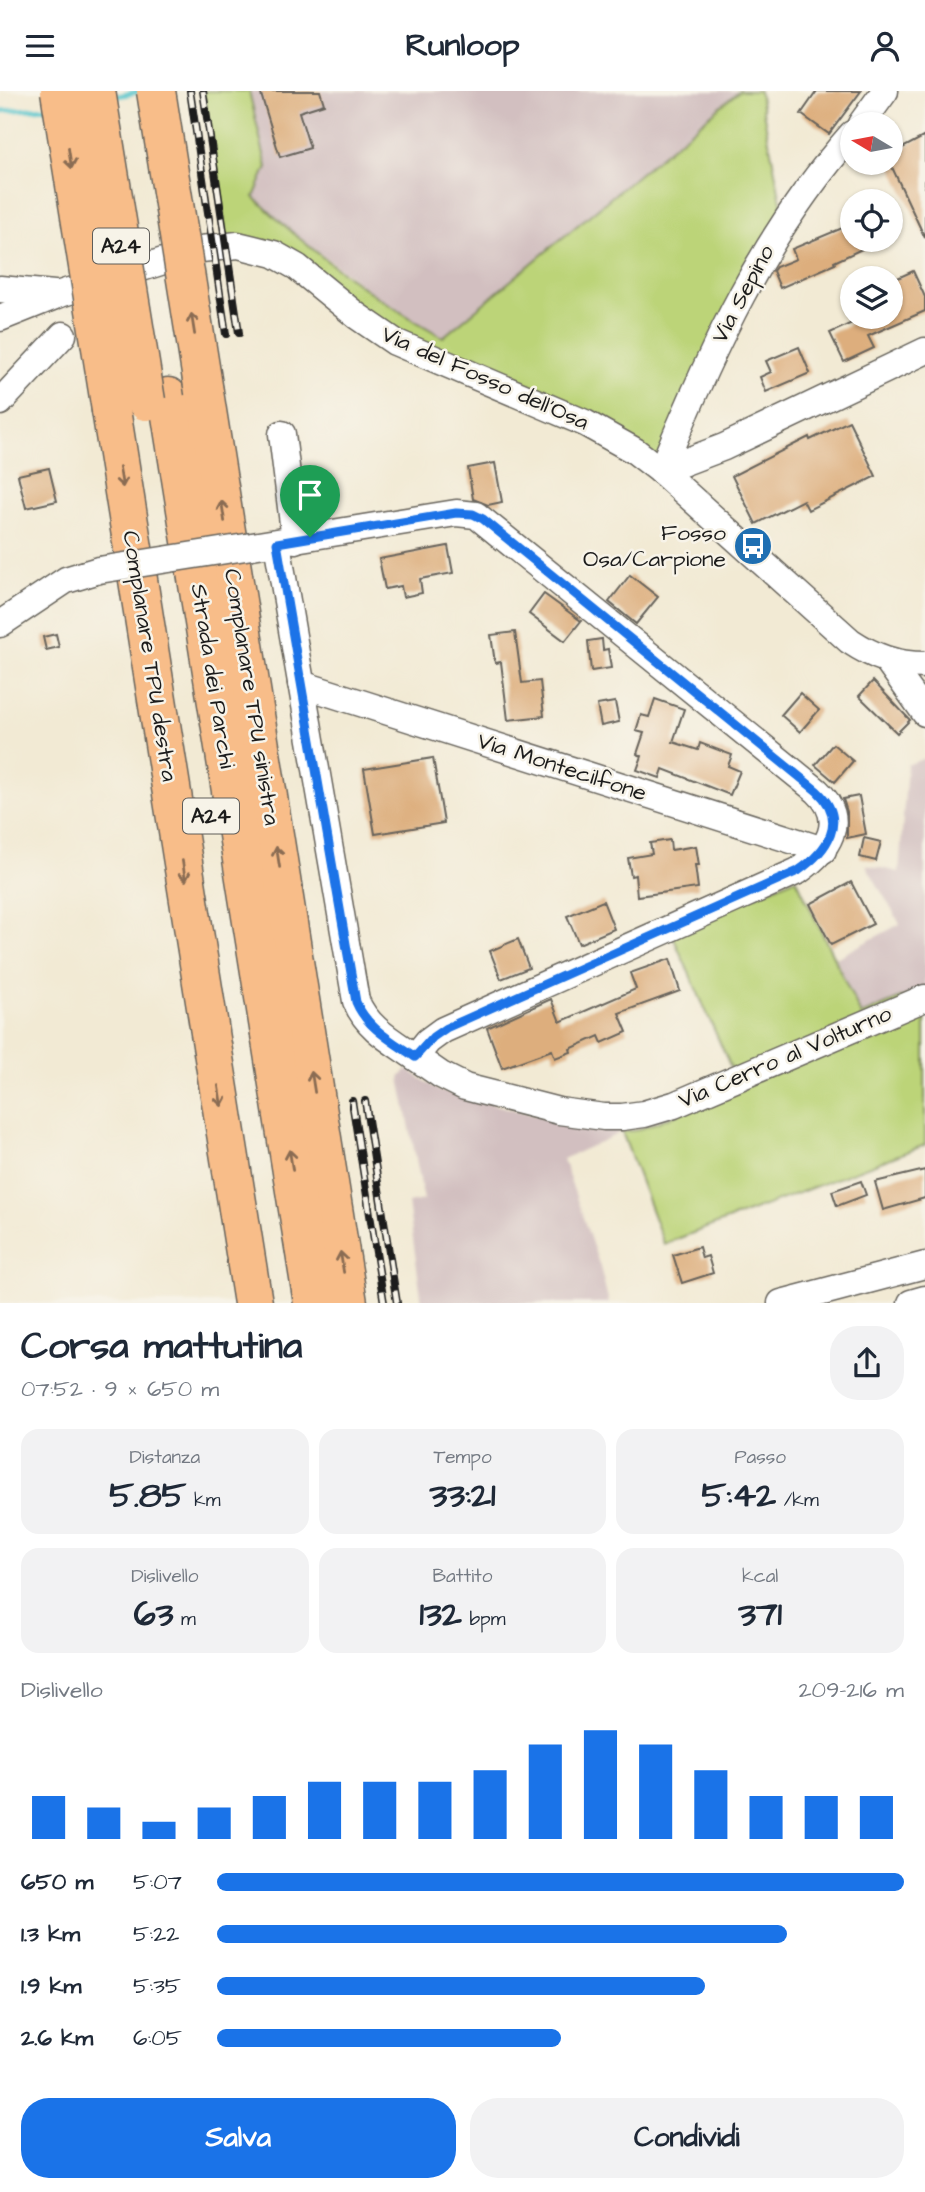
<!DOCTYPE html>
<html lang="it">
<head>
<meta charset="utf-8">
<style>
  body { margin:0; font-family:"Architects Daughter",sans-serif; background:#f2f2f3; color:#1f2937; height:100vh; display:flex; flex-direction:column; font-size:26px; white-space:nowrap }
  * { box-sizing:border-box; margin:0 }
  p { font-size:23px; color:#747a83 }
  .icon { flex:none; width:38px; height:38px; fill:none; stroke:currentColor; stroke-width:2; stroke-linecap:round; stroke-linejoin:round }
  .map { position:relative; height:1212px; overflow:hidden }
  .drawer { display:flex; flex-direction:column; background:#fff; flex:1 }
  .drawer>* { flex:none }
  .needle { width:46px; rotate:280deg }
  .controls { position:absolute; left:840px; top:21px; display:grid; gap:14px }
  .controls a { display:grid; place-items:center; width:63px; height:63px; border-radius:50%; background:#fff; box-shadow:0 2px 5px #0004; font-size:35px }
  .pin { position:absolute; display:grid; place-items:center; width:60px; height:60px; color:#fff; margin:-72px -30px; border-radius:50% 50% 50% 0; rotate:-45deg; box-shadow:0 0 7px #0007 }
  .pin .icon { rotate:45deg }
  .round { display:grid; place-items:center; flex:none; width:74px; height:74px; border-radius:28px; background:#f2f2f3 }
  .overview { display:flex; align-items:center; justify-content:space-between; height:119px; padding:0 21px }
  h1 { font-size:38px; font-weight:800; line-height:52px }
  .metrics { display:grid; grid-template-columns:repeat(3,1fr); gap:10px; height:119px; padding:7px 21px }
  .metrics div { display:grid; align-content:center; border-radius:18px; background:#f2f2f3; text-align:center }
  .metrics b { font-size:35px; font-weight:800 }
  .metrics small { font-size:19px; font-weight:400 }
  .metrics p { font-size:19px }
  .chart { height:196px; padding:14px 21px }
  .chart p { display:flex; justify-content:space-between }
  .chart svg { width:100%; height:126px; margin-top:7px; stroke:#1a73e8; stroke-width:6 }
  .button { display:flex; gap:14px; margin-top:auto; padding:14px 21px }
  .button a { flex:1; height:80px; border-radius:28px; background:#1a73e8; color:#fff; font-size:28px; font-weight:800; line-height:80px; text-align:center }
  .button a+a { background:#f2f2f3; color:#1f2937 }
  ul { padding:0 21px; list-style:none; font-size:23px }
  li { display:grid; grid-template-columns:112px 84px 1fr; align-items:center; height:52px }
  li i { height:18px; border-radius:9px; background:#1a73e8 }
  header { display:flex; justify-content:space-between; align-items:center; height:91px; padding:0 21px; background:#fff; font-size:32px; font-weight:800 }
  .map>svg:first-child { display:block }
  .industrial { fill:#d2bfc0 }
  .green { fill:#bcd478; stroke:#6c784a; stroke-width:2 }
  .lines { fill:none; stroke-linecap:round; stroke-linejoin:round }
  .stream { stroke:#58c6cd; stroke-width:5 }
  .building { fill:#ddae7d }
  .minor-casing { stroke:#67645c; stroke-width:29 }
  .highway-casing { stroke:#67645c; stroke-width:41 }
  .minor { stroke:#fff; stroke-width:26 }
  .highway { stroke:#f8bd89; stroke-width:38 }
  .rail-casing { stroke:#1c1c1c; stroke-width:8 }
  .rail { stroke:#f7f3e8; stroke-width:5; stroke-dasharray:16; stroke-linecap:butt }
  .minor-bridge-casing { stroke:#67645c; stroke-width:29; stroke-linecap:butt }
  .highway-bridge-casing { stroke:#67645c; stroke-width:41; stroke-linecap:butt }
  .minor-bridge { stroke:#fff; stroke-width:26 }
  .highway-bridge { stroke:#f8bd89; stroke-width:38 }
  .oneway { stroke:#8a6c52 }
  .route-casing { stroke:#fff; stroke-width:14 }
  .route { stroke:#1a73e8; stroke-width:9 }
  .labels { text-anchor:middle; dominant-baseline:central; stroke-width:5; stroke-linejoin:round; paint-order:stroke }
  .shield { fill:#f7f3e8; stroke:#5e5c59; stroke-width:2 }
  .shield-label { font-size:21px; font-weight:bold; fill:#1c1c1c }
  .street-label { font-size:23px; fill:#1c1c1c; stroke:#f7f3e8 }
  .poi-label { font-size:23px; fill:#1c1c1c; stroke:#f7f3e8; text-anchor:end }
</style>
</head>
<body>
<header><svg class="icon" aria-label="menu" viewBox="0 0 24 24"><path d="M4 6h16M4 12h16M4 18h16"/></svg>Runloop<svg class="icon" aria-label="person" viewBox="0 0 24 24"><circle cx="12" cy="8" r="4"/><path d="M4 21q1-7 8-7t8 7"/></svg></header>
<div class="map">
<svg width="925" height="1212" viewBox="0 0 925 1212">
  <rect width="100%" height="100%" fill="#f7f3e8"/>
  <filter id="ink" filterUnits="userSpaceOnUse"><feTurbulence type="fractalNoise" baseFrequency=".0143" numOctaves="2"/><feDisplacementMap in="SourceGraphic" scale="14" xChannelSelector="R" yChannelSelector="G"/><feConvolveMatrix kernelMatrix="1 2 1 2 8 2 1 2 1" color-interpolation-filters="sRGB"/></filter>
  <filter id="wash" filterUnits="userSpaceOnUse"><feTurbulence type="fractalNoise" baseFrequency=".00686" numOctaves="4" result="noise"/><feDisplacementMap in="SourceGraphic" scale="28" xChannelSelector="R" yChannelSelector="G"/><feGaussianBlur stdDeviation="1.57" result="paint"/><feColorMatrix in="noise" values="0 0 0 0 0 0 0 0 0 0 0 0 0 0 0 0 0 1.4 0 .05"/><feComposite in="paint" operator="in"/></filter>
  <g filter="url(#wash)">
    <rect width="100%" height="100%" fill="#f2ead4"/>
    <g class="industrial">
      <path d="M249,0H739L443,247L397,220L284,135L254,106L267,76Z"/>
      <path d="M925,667V897L861,924L836,867L900,833L866,774L899,781L907,674Z"/>
      <path d="M407,978L439,1000L548,1027L622,1041L563,1068L600,1176L609,1212H422L408,1112L424,1109L400,987Z"/>
    </g>
    <g class="green">
      <path d="M203,0H249L267,76L254,106C310,161 375,208 443,246L739,0H759L785,130L661,380L448,273L303,181L228,154Z"/>
      <path d="M796,787L861,924L925,897V1054L664,1153L622,1041L638,1039L740,997L671,841Z"/>
    </g>
    <g class="lines">
      <g class="stream">
        <path d="M112,6L144,0"/>
        <path d="M0,20L48,17"/>
      </g>
    </g>
    <g id="blocks">
      <g class="building">
        <path d="M260,0H320L324,13L299,21L310,57L280,66Z"/>
        <path d="M817,0H861L829,43L801,23Z"/>
        <path d="M925,45V147L891,74V63Z"/>
        <path d="M852,133V149H881L834,171L835,173L780,197L773,180L776,176L796,168L792,158Z"/>
        <path d="M913,180L925,206V220L868,245L874,257L844,271L830,242L865,226H891V190Z"/>
        <path d="M799,256L810,282L766,301L760,286L771,281L766,270Z"/>
        <path d="M849,330L876,385L808,419L803,409L756,433L732,385L809,346L810,349Z"/>
        <path d="M495,372L502,411L488,414L473,408L468,377Z"/>
        <path d="M49,377L57,410L26,417L18,384Z"/>
        <path d="M448,455L453,482L420,488L422,502L403,506L401,495L385,498L379,468Z"/>
        <path d="M630,484L658,506L636,533L609,511Z"/>
        <path d="M544,503L581,530L565,550L529,523Z"/>
        <path d="M515,541L522,592L540,590L544,625L508,629L501,571L495,572L491,544Z"/>
        <path d="M56,543L59,556L46,559L43,546Z"/>
        <path d="M602,548L603,559L608,558L611,577L591,580L588,550Z"/>
        <path d="M873,590L910,629L897,642L859,605Z"/>
        <path d="M800,602L819,619L800,641L781,624Z"/>
        <path d="M655,608L684,618L673,651L698,659L700,652L732,664L728,675L740,680L730,704L663,678L660,687L637,679L642,665L637,663L644,642L636,640L641,624L649,626Z"/>
        <path d="M615,611L619,631L601,635L597,614Z"/>
        <path d="M833,653L853,670L835,691L815,674Z"/>
        <path d="M433,667L444,732L375,743L364,678Z"/>
        <path d="M859,705L866,743L847,747V721L843,708Z"/>
        <path d="M864,747L881,751L876,770L860,766Z"/>
        <path d="M670,749L671,759L696,755L699,774H695L698,797L637,805L635,784L631,785L628,767L652,763L650,752Z"/>
        <path d="M851,791L873,833L831,854L810,813Z"/>
        <path d="M603,810L614,838L579,853L567,825Z"/>
        <path d="M518,848L529,877L501,888L490,860Z"/>
        <path d="M670,868L680,900L619,922L627,941L602,952L599,945L570,958L571,961L555,967L552,959L502,977L487,937L551,908L560,931L636,898L630,882Z"/>
        <path d="M925,1079V1107L883,1119L875,1091Z"/>
        <path d="M861,1090L866,1104L837,1115L832,1100Z"/>
        <path d="M699,1156L702,1167L708,1165L713,1182L682,1192L673,1164Z"/>
      </g>
    </g>
  </g>
  <g filter="url(#ink)">
    <use href="#blocks" fill-opacity="0" stroke="#67645c" stroke-width="2"/>
    <g class="lines">
      <defs>
        <g id="minor">
          <path d="M861,33L885,0"/>
          <path d="M0,198L54,203"/>
          <path d="M0,227L60,203L201,158L238,154L274,163L297,176L357,225L395,251L585,332L635,360L661,380L850,550C874,566 896,574 925,574"/>
          <path d="M0,311L63,244"/>
          <path d="M282,343L295,449"/>
          <path d="M661,380C712,257 763,144 852,43"/>
          <path d="M661,380L724,356L925,260"/>
          <path d="M277,452L356,910C367,937 392,950 415,966"/>
          <path d="M252,455L456,422L476,424L817,700C849,730 827,760 798,780L443,939L428,950L415,966L441,984L465,996L559,1020L604,1026H622L644,1023L674,1014L925,907"/>
          <path d="M0,533L66,489L99,479"/>
          <path d="M887,569L925,622"/>
          <path d="M301,593L823,759"/>
          <path d="M781,1212L925,1174"/>
          <path d="M911,1212L925,1208"/>
        </g>
        <g id="highway">
          <path d="M204,301L348,1212"/>
          <path d="M168,306L313,1212"/>
          <path d="M111,319L253,1212"/>
        </g>
      </defs>
      <use href="#minor" class="minor-casing"/>
      <use href="#highway" class="highway-casing"/>
      <use href="#minor" class="minor"/>
      <use href="#highway" class="highway"/>
      <defs>
        <g id="rail">
          <path d="M190,0L226,243"/>
          <path d="M203,0L239,242"/>
          <path d="M352,1010L384,1212"/>
          <path d="M365,1010L397,1212"/>
        </g>
      </defs>
      <use href="#rail" class="rail-casing"/>
      <use href="#rail" class="rail"/>
      <defs>
        <path id="minor-bridge" d="M99,479L252,455"/>
        <g id="highway-bridge">
          <path d="M60,0L111,319"/>
          <path d="M96,0L146,310"/>
          <path d="M156,0L204,301"/>
        </g>
      </defs>
      <use href="#minor-bridge" class="minor-bridge-casing"/>
      <use href="#highway-bridge" class="highway-bridge-casing"/>
      <use href="#minor-bridge" class="minor-bridge"/>
      <use href="#highway-bridge" class="highway-bridge"/>
    </g>
    <defs><path id="oneway-shaft" d="M-6 0H5M1.5-3L5.5 0L1.5 3" fill="none" stroke-width="1.6" stroke-linecap="round" stroke-linejoin="round" transform="scale(1.75)"/></defs>
    <g class="oneway">
      <use href="#oneway-shaft" transform="translate(70 67) rotate(81)"/>
      <use href="#oneway-shaft" transform="translate(193 233) rotate(-99)"/>
      <use href="#oneway-shaft" transform="translate(121 386) rotate(81)"/>
      <use href="#oneway-shaft" transform="translate(223 420) rotate(-99)"/>
      <use href="#oneway-shaft" transform="translate(278 766) rotate(-99)"/>
      <use href="#oneway-shaft" transform="translate(184 780) rotate(81)"/>
      <use href="#oneway-shaft" transform="translate(313 991) rotate(-99)"/>
      <use href="#oneway-shaft" transform="translate(220 1005) rotate(81)"/>
      <use href="#oneway-shaft" transform="translate(291 1069) rotate(-99)"/>
      <use href="#oneway-shaft" transform="translate(342 1171) rotate(-99)"/>
    </g>
  </g>
  <g class="lines" filter="url(#ink)">
    <defs>
      <path id="route" d="M456,422L473,423L483,428L817,700C849,730 827,760 798,780L446,937L433,946L415,966C392,950 367,937 356,911L277,452Z"/>
    </defs>
    <use href="#route" class="route-casing"/>
    <use href="#route" class="route"/>
  </g>
  <defs>
    <symbol id="bus-disc" viewBox="-11 -11 22 22"><circle r="9.5" fill="#1f6fb2" stroke="#f7f3e8"/><path d="M-5-6H5V4H4V6H2V4H-2V6H-4V4H-5ZM-3.5-4V0h7V-4ZM-3.5 1.2v1.5H-2V1.2ZM2 1.2v1.5H3.5V1.2Z" fill="#fff"/></symbol>
  </defs>
  <g fill-rule="evenodd">
    <use href="#bus-disc" x="731" y="433" width="44" height="44"/>
  </g>
  <g class="labels">
    <g class="shield">
      <rect x="93" y="137.5" width="56" height="35" rx="5"/>
      <rect x="183" y="707.5" width="56" height="35" rx="5"/>
    </g>
    <g class="shield-label">
      <text x="121" y="155">A24</text>
      <text x="211" y="725">A24</text>
    </g>
    <g class="street-label">
      <text transform="translate(743 203) rotate(-62)">Via Sepino</text>
      <text transform="translate(485 287) rotate(24)">Via del Fosso dell'Osa</text>
      <text transform="translate(150 565) rotate(81)">Complanare TPU destra</text>
      <text transform="translate(213 585) rotate(81)">Strada dei Parchi</text>
      <text transform="translate(252 606) rotate(81)">Complanare TPU sinistra</text>
      <text transform="translate(562 676) rotate(18)">Via Montecilfone</text>
      <text transform="translate(785 966) rotate(-23)">Via Cerro al Volturno</text>
    </g>
    <g class="poi-label">
      <text x="726" y="442">Fosso<tspan x="726" dy="26">Osa/Carpione</tspan></text>
    </g>
  </g>
</svg>
<div class="controls">
<a><svg class="needle" viewBox="-14 -14 28 28"><path d="M0-13l5 13h-10z" fill="#e53935"/><path d="M0 13l5-13h-10z" fill="#747a83"/></svg></a>
<a><svg class="icon" aria-label="locate" viewBox="0 0 24 24"><circle cx="12" cy="12" r="6"/><path d="M12 2v4M12 18v4M2 12h4M18 12h4"/></svg></a>
<a><svg class="icon" aria-label="layers" viewBox="0 0 24 24"><path d="M12 4l9 5-9 5-9-5zM3 14l9 5 9-5"/></svg></a>
</div>
<div class="pin" style="left:310px;top:446px;background:#1e9e55"><svg class="icon" aria-label="arrive" viewBox="0 0 24 24"><path d="M6 21V4h12l-3 4 3 4H6"/></svg></div>
</div>
<section class="drawer">
<div class="overview"><div><h1>Corsa mattutina</h1><p>07:52 · 9 × 650 m</p></div><a class="round"><svg class="icon" aria-label="share" viewBox="0 0 24 24"><path d="M12 15V3M7 8l5-5 5 5M5 13v7h14v-7"/></svg></a></div>
<div class="metrics">
<div><p>Distanza</p><b>5.85<small> km</small></b></div>
<div><p>Tempo</p><b>33:21</b></div>
<div><p>Passo</p><b>5:42<small> /km</small></b></div>
</div>
<div class="metrics">
<div><p>Dislivello</p><b>63<small> m</small></b></div>
<div><p>Battito</p><b>132<small> bpm</small></b></div>
<div><p>kcal</p><b>371</b></div>
</div>
<div class="chart"><p><span>Dislivello</span>209–216 m</p>
<svg viewBox="0 0 160 44" preserveAspectRatio="none"><path d="M5 44V29M15 44V33M25 44V38M35 44V33M45 44V29M55 44V24M65 44V24M75 44V24M85 44V20M95 44V11M105 44V6M115 44V11M125 44V20M135 44V29M145 44V29M155 44V29"/></svg>
</div>
<ul>
<li><b>650 m</b>5:07<i style="width:100%"></i></li>
<li><b>1.3 km</b>5:22<i style="width:83%"></i></li>
<li><b>1.9 km</b>5:35<i style="width:71%"></i></li>
<li><b>2.6 km</b>6:05<i style="width:50%"></i></li>
</ul>
<div class="button"><a>Salva</a><a>Condividi</a></div>
</section>
</body>
</html>
